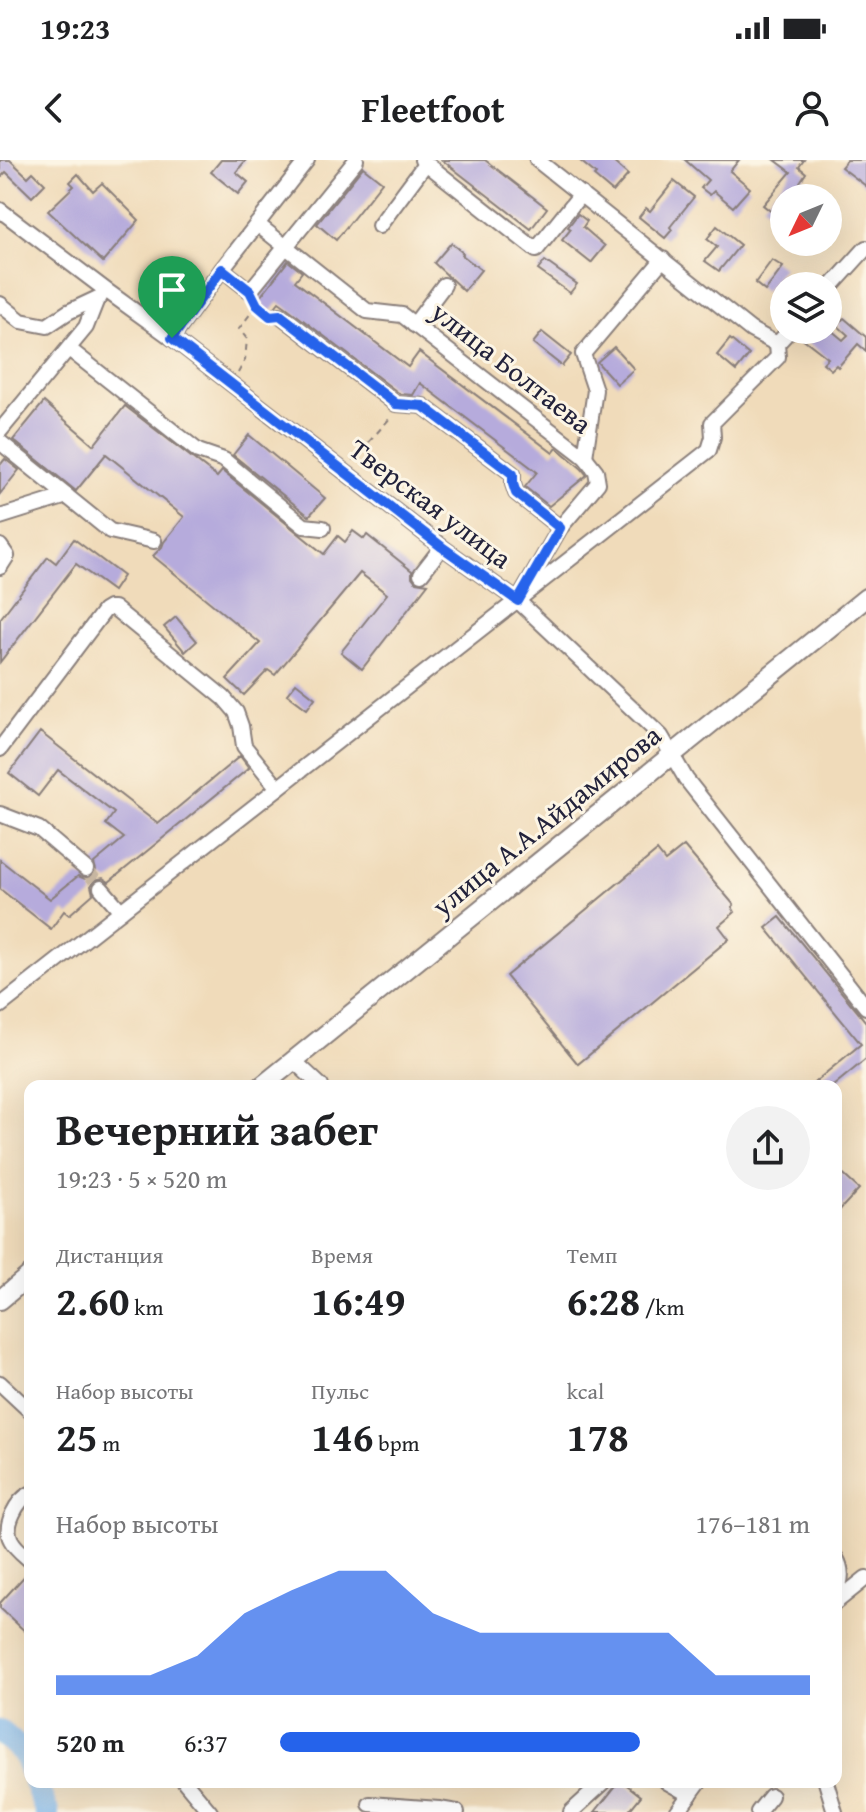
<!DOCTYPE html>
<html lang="ru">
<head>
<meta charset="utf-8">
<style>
  body { margin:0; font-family:"Gentium Book Plus",serif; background:#f2f2f2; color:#202124; height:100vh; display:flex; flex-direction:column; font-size:30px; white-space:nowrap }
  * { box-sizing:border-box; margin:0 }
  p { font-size:26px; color:#757577 }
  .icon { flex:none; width:44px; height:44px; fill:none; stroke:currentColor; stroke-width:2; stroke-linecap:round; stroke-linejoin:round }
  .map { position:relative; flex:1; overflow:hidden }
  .sheet { position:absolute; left:24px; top:920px; width:818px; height:708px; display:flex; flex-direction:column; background:#fff; border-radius:16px; box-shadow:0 8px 32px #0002 }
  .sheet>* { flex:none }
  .needle { width:52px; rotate:227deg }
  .tools { position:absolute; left:770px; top:24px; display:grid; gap:16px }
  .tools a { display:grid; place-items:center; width:72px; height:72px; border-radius:50%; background:#fff; box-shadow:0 8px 32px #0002; font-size:40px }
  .pin { position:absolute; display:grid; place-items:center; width:68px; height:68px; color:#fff; margin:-82px -34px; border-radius:50% 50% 50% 0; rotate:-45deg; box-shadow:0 0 8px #0007 }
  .pin .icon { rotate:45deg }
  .round { display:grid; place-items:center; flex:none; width:84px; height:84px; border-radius:42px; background:#f2f2f2 }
  .head { display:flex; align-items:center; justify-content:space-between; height:136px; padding:0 32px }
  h1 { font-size:44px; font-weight:700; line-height:60px }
  .stats { display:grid; grid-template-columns:repeat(3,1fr); gap:12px; height:136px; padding:8px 32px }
  .stats div { display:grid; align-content:center }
  .stats b { font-size:40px; font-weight:700 }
  .stats small { font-size:22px; font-weight:400 }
  .stats p { font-size:22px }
  .chart { height:224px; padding:16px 32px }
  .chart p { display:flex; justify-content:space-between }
  .chart svg { width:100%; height:144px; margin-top:8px; fill:#2563eb; opacity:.7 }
  ul { padding:0 32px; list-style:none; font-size:26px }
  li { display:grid; grid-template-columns:128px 96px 1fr; align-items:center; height:60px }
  li i { height:20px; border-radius:10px; background:#2563eb }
  .status { display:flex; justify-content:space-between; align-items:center; height:56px; padding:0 40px; background:#fff; direction:ltr }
  .status svg { height:22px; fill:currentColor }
  header { display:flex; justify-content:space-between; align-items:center; height:104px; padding:0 32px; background:#fff; font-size:36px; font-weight:700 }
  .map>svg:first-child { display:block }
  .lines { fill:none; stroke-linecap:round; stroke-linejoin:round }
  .river { stroke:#7eb8ef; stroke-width:24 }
  .building { fill:#b6abdc }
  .minor-tunnel { stroke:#c7b6a1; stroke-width:14; stroke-dasharray:14 7; stroke-linecap:butt }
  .minor-casing { stroke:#897e7a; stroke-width:18 }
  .major-casing { stroke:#897e7a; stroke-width:22 }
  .path { stroke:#897e7a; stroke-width:2; stroke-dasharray:6 6; stroke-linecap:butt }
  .minor { stroke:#fff; stroke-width:14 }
  .major { stroke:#fff; stroke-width:18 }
  .route-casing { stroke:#fff; stroke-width:16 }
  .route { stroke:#2563eb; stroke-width:10 }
  .labels { text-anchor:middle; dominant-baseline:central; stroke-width:6; stroke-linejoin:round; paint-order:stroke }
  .street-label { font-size:28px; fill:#22223b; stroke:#fcf5e5 }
</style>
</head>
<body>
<div class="status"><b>19:23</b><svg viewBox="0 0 49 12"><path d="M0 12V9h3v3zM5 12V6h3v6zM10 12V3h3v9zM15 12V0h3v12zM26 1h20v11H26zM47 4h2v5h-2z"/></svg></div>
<header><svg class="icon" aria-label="back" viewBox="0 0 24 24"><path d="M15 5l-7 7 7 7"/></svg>Fleetfoot<svg class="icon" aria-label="person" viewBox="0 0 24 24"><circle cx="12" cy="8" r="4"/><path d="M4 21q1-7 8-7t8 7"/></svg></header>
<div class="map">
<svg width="866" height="1652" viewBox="0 0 866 1652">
  <rect width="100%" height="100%" fill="#fcf5e5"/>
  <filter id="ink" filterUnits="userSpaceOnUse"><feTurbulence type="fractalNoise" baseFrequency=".0125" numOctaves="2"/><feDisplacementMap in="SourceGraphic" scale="16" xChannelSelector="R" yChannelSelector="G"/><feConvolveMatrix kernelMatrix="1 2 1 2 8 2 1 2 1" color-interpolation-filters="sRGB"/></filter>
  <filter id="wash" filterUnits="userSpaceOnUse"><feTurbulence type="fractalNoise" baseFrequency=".006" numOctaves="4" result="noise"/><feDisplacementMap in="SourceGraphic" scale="32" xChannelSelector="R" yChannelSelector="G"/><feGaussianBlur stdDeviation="1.8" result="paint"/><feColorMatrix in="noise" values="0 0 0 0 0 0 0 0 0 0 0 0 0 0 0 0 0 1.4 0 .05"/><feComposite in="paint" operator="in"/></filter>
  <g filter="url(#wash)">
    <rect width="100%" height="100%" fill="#f0dbba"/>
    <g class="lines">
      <g class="river">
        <path d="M0,1571L24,1593L30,1610"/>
        <path d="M35,1622L47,1652"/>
      </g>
    </g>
    <g id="blocks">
      <g class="building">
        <path d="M0,0H10L28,17L33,12L45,24L32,37L6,12L0,18Z"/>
        <path d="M221,0H246L236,12L248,22L238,34L211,12Z"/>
        <path d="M442,0H485L547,48L531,69Z"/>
        <path d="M579,0H611L628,15L613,32L594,16L596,14Z"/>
        <path d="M685,0H739L730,11L750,28L733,47L714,31L710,35L701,28L708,20Z"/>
        <path d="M775,0H804L799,7L806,13L800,22L810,30L803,38H784V62L763,45L791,12Z"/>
        <path d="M847,0H866V26L841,7Z"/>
        <path d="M363,7L382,22L336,80L317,64Z"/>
        <path d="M78,14L93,31L102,23L139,60L103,102L48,51L74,26L70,22Z"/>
        <path d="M674,21L694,37L670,67L672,70L665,78L639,57L646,48L650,51Z"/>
        <path d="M578,54L587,61L583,67L605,86L591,103L562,80L571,69L568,67Z"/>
        <path d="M717,66L740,85L719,111L705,101L717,87L707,79Z"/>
        <path d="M451,83L463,93L462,95L481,110L464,131L434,103Z"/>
        <path d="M772,100L783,107L765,131L755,123Z"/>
        <path d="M288,101L302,112L295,121L408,207L419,192L553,293L557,288L582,309L587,315L549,346L525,327L537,312L420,223L413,235L400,234L286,147L279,142L271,152L257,141Z"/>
        <path d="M545,101L577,124L570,133L538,110Z"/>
        <path d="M844,158L866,177V191L858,184L838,207L836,205L831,210L823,203L828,198L801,177L807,170H831L843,180L848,175L837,165Z"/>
        <path d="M542,172L571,195L562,206L533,183Z"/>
        <path d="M730,179L749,195L736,211L717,195Z"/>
        <path d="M614,187L634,209L617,224L597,202Z"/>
        <path d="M44,242L94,285L125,246L217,317L222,311L324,394L338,376L345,382L353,371L364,379L367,375L412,411V417L416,422L428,424L362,509L341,492L387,434L360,413L275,515L268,510L244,535L227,519L260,483L153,396L162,387L164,382L184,357L106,294L76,331L13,280Z"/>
        <path d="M249,275L325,338L309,356L233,295Z"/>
        <path d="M5,299L19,310L0,334V305Z"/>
        <path d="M74,379L123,416L113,431L76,404L0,502V459L48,397L56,403Z"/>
        <path d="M176,457L197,481L185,492L164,467Z"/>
        <path d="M296,523L315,538L307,549L287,534Z"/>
        <path d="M40,572L158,664L240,596L249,608L109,722L103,718L95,720L91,726L93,734L69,755L64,751L51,769L0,729V700L50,739L78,716L85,719L93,716L96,710L94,703L124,678L106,664L114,653L58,610L38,636L9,613Z"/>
        <path d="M684,686L734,745L732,747L735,752L719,766L729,779L578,904L506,816L657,691L665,701Z"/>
        <path d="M780,757L866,862V899L833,926H810L861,884L766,768Z"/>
        <path d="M836,1008L859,1029L836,1054Z"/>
        <path d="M30,1410V1476L0,1448V1443Z"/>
        <path d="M619,1622H623L641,1636L628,1652H595Z"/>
      </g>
    </g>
  </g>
  <g filter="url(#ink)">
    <use href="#blocks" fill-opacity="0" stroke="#897e7a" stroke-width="2"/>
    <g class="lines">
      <path class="minor-tunnel" d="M86,709L101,728"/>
      <defs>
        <g id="minor">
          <path d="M422,0L536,90L581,34"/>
          <path d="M537,0L751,170L777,184"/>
          <path d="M0,50L107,131L172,178L442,387L518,441L661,576L686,619L866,847"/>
          <path d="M257,64L367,151L402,155L585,297L596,311L598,323L560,368L522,434"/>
          <path d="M379,66L426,3"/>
          <path d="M222,109L250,131L356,0"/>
          <path d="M828,130L866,88"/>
          <path d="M0,144L21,161L47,166L68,152L100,137"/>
          <path d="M280,155L396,244L423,246L513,314V324L516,333L560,368"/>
          <path d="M414,165L444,125"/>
          <path d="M172,178L222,109L307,0"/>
          <path d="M69,189L198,291L224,300L304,366L323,368"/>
          <path d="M0,271L86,167L97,139"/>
          <path d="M0,282L110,371L154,381"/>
          <path d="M585,297L595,230L583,194L663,99"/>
          <path d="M0,357L67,336"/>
          <path d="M0,386L7,396L0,407"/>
          <path d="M421,414L442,387"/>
          <path d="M0,589L104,451L109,448H114L224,538L236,552L241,566L244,586L278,628"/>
          <path d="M0,654L39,669L86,709"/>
          <path d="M101,728L121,751"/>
          <path d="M0,846L709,290L713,277L712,263L778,197L777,184L790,170"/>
          <path d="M293,900L321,926"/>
          <path d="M0,1223L30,1251"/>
          <path d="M30,1334C17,1340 3,1366 11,1380C15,1388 23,1394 30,1400"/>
          <path d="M836,1398C843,1410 842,1421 836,1433"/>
          <path d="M836,1442L866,1418"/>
          <path d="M185,1622L210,1652"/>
          <path d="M667,1622L690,1635"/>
          <path d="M826,1622L835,1652"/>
          <path d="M370,1644L439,1649L457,1652"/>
          <path d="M571,1652L604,1622"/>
          <path d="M677,1652L699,1622"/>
          <path d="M758,1652L771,1636"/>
        </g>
        <g id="major">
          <path d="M262,926L866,438"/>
          <path d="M0,1140L30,1115"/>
        </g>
      </defs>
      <use href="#minor" class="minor-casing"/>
      <use href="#major" class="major-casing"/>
      <g class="path">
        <path d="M257,145L267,154"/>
        <path d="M238,213L245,200L247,179L239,169L257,145"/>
        <path d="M353,300L391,257"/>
      </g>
      <use href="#minor" class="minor"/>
      <use href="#major" class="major"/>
    </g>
  </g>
  <g class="lines" filter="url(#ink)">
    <defs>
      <path id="route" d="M222,109L250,131L257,145L270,156L280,155L396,244L423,246L513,314V324L516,333L560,368L518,441L442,387L172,178Z"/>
    </defs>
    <use href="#route" class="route-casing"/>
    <use href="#route" class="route"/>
  </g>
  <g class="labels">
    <g class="street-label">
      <text transform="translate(512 207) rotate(38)">улица Болтаева</text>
      <text transform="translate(431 343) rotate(37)">Тверская улица</text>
      <text transform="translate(546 660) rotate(-39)">улица А.А.Айдамирова</text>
    </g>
  </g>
</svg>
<div class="tools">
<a><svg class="needle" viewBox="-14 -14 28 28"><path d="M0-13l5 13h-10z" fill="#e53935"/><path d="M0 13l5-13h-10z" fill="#757577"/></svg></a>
<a><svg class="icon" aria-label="layers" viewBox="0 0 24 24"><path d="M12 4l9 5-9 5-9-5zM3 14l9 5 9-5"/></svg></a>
</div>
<div class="pin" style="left:172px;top:178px;background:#1e9e55"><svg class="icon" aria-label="arrive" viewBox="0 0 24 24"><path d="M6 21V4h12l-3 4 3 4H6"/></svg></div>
<section class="sheet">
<div class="head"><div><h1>Вечерний забег</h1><p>19:23 · 5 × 520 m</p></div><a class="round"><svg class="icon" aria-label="share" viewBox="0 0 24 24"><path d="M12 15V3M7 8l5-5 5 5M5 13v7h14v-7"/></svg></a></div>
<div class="stats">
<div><p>Дистанция</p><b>2.60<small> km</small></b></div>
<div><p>Время</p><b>16:49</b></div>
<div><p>Темп</p><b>6:28<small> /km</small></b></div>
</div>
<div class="stats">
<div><p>Набор высоты</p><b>25<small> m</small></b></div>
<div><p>Пульс</p><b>146<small> bpm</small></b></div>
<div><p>kcal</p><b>178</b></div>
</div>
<div class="chart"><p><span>Набор высоты</span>176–181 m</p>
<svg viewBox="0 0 160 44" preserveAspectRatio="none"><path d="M0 44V38L10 38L20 38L30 32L40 19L50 12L60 6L70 6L80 19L90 25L100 25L110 25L120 25L130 25L140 38L150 38L160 38V44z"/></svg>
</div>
<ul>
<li><b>520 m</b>6:37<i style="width:68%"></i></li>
</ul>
</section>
</div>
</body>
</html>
